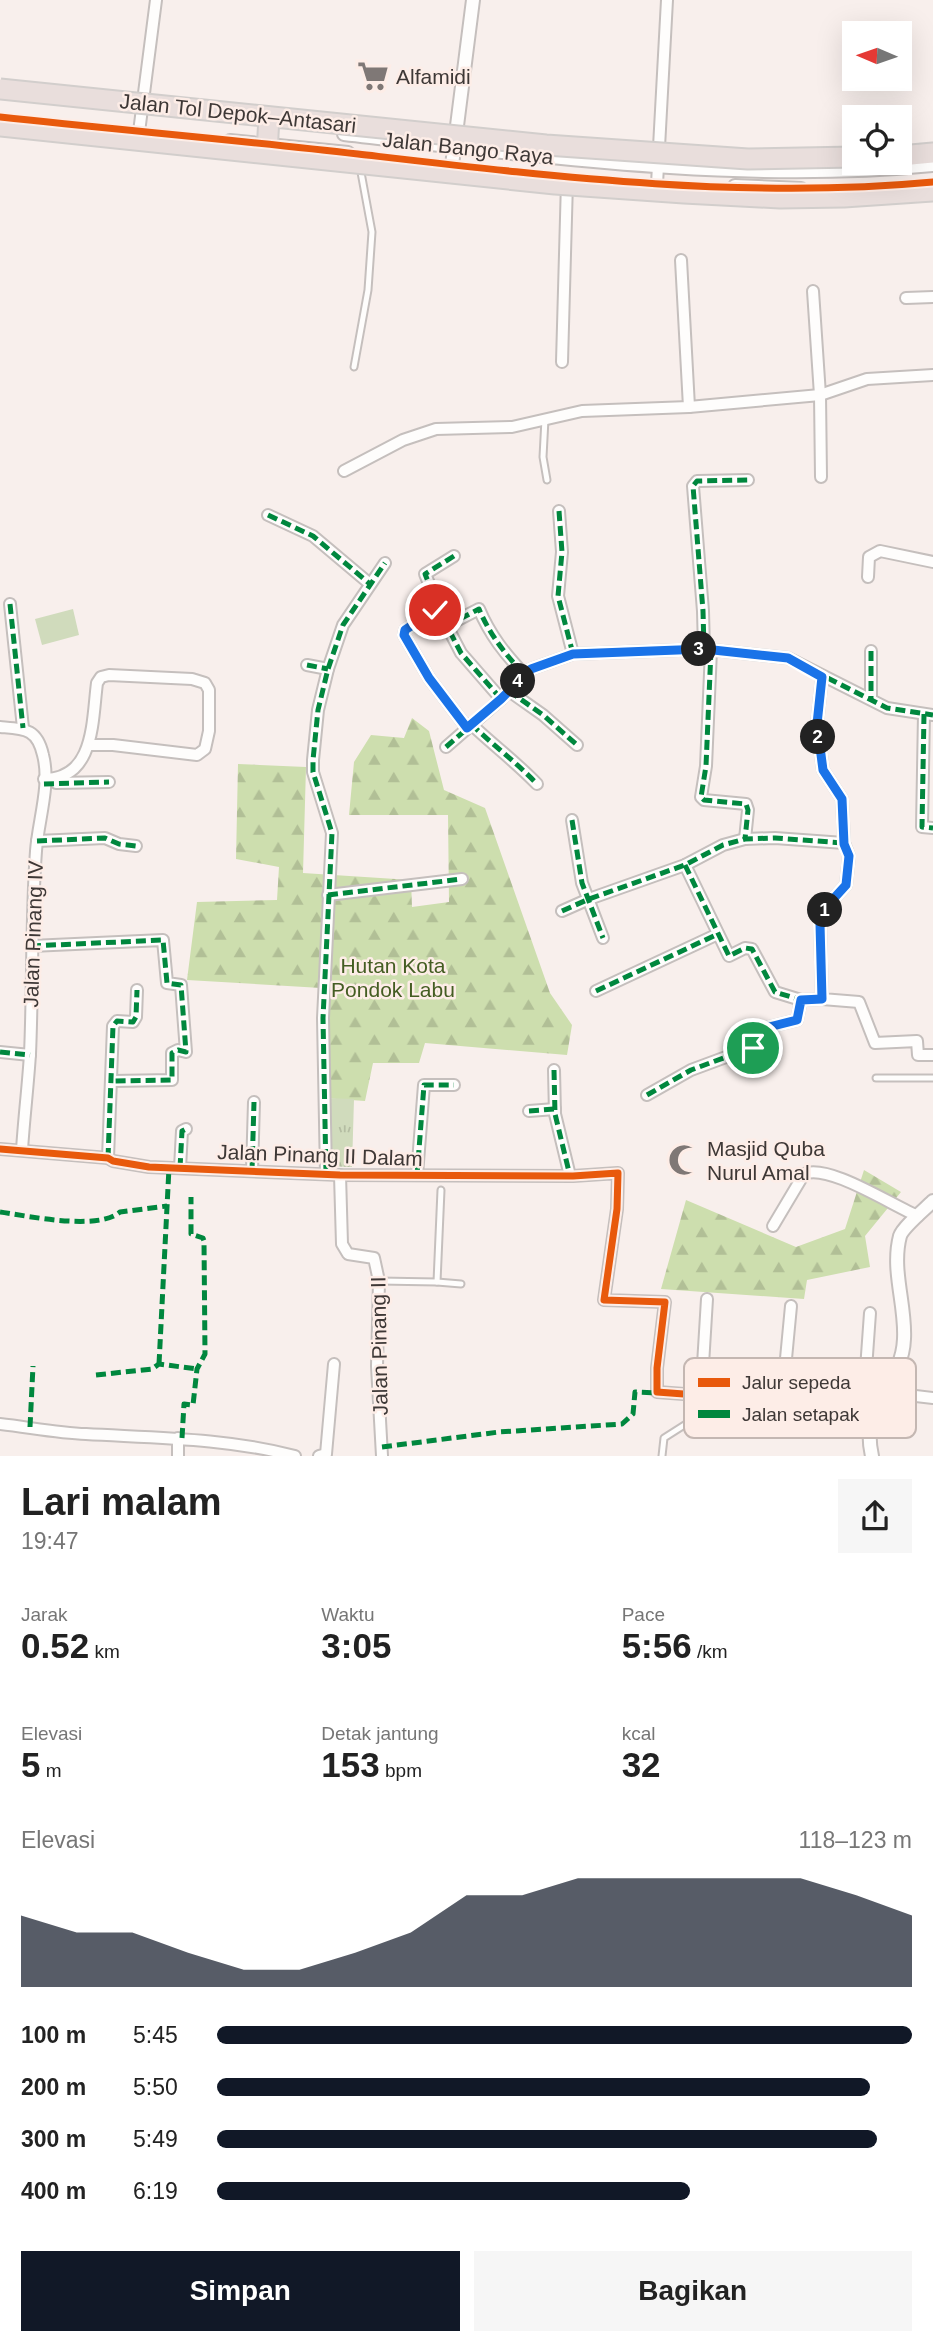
<!DOCTYPE html>
<html lang="id">
<head>
<meta charset="utf-8">
<style>
  body { margin:0; font-family:Helvetica,sans-serif; background:#f6f6f6; color:#222; height:100vh; display:flex; flex-direction:column; font-size:26px; white-space:nowrap }
  * { box-sizing:border-box; margin:0 }
  p { font-size:23px; color:#767676 }
  .icon { flex:none; width:38px; height:38px; fill:none; stroke:currentColor; stroke-width:2; stroke-linecap:round; stroke-linejoin:round }
  .map { position:relative; height:1456px; overflow:hidden }
  .drawer { display:flex; flex-direction:column; background:#fff; flex:1 }
  .drawer>* { flex:none }
  .needle { width:46px; rotate:272deg }
  .fabs { position:absolute; left:842px; top:21px; display:grid; gap:14px }
  .fabs a { display:grid; place-items:center; width:70px; height:70px; border-radius:0px; background:#fff; box-shadow:0 7px 28px #0002; font-size:35px }
  .pin { position:absolute; display:grid; place-items:center; width:60px; height:60px; color:#fff; margin:-30px; border:4px solid #fff; border-radius:50%; box-shadow:0 2px 7px #0007 }
  .km { position:absolute; width:35px; height:35px; margin:-18px; border-radius:50%; background:#222; color:#fff; font-size:19px; line-height:35px; text-align:center }
  .round { display:grid; place-items:center; flex:none; width:74px; height:74px; border-radius:0px; background:#f6f6f6 }
  .overview { display:flex; align-items:center; justify-content:space-between; height:119px; padding:0 21px }
  h1 { font-size:38px; font-weight:700; line-height:52px }
  .metrics { display:grid; grid-template-columns:repeat(3,1fr); gap:10px; height:119px; padding:7px 21px }
  .metrics div { display:grid; align-content:center }
  .metrics b { font-size:35px; font-weight:700 }
  .metrics small { font-size:19px; font-weight:400 }
  .metrics p { font-size:19px }
  .chart { height:196px; padding:14px 21px }
  .chart p { display:flex; justify-content:space-between }
  .chart svg { width:100%; height:126px; margin-top:7px; fill:#111827; opacity:.7 }
  .button { display:flex; gap:14px; margin-top:auto; padding:14px 21px }
  .button a { flex:1; height:80px; border-radius:0px; background:#111827; color:#fff; font-size:28px; font-weight:700; line-height:80px; text-align:center }
  .button a+a { background:#f6f6f6; color:#222 }
  ul { padding:0 21px; list-style:none; font-size:23px }
  li { display:grid; grid-template-columns:112px 84px 1fr; align-items:center; height:52px }
  li i { height:18px; border-radius:9px; background:#111827 }
  .map>svg:first-child { display:block }
  .green { fill:#d0dbbc }
  .forest { fill:url(#forest-firs) }
  .park { fill:url(#park-tufts) }
  .lines { fill:none; stroke-linecap:round; stroke-linejoin:round }
  .service-casing { stroke:#c5bfbd; stroke-width:9 }
  .minor-casing { stroke:#c5bfbd; stroke-width:14 }
  .tertiary-casing { stroke:#c5bfbd; stroke-width:16 }
  .motorway-casing { stroke:#d2cecc; stroke-width:23 }
  .service { stroke:#fefdfc; stroke-width:5 }
  .minor { stroke:#fefdfc; stroke-width:10 }
  .tertiary { stroke:#fefdfc; stroke-width:12 }
  .motorway { stroke:#e9dedc; stroke-width:19 }
  .motorway-bridge-casing { stroke:#d2cecc; stroke-width:23; stroke-linecap:butt }
  .motorway-bridge { stroke:#e9dedc; stroke-width:19 }
  .quiet { stroke:#00873e; stroke-width:5; stroke-dasharray:10 5; stroke-linecap:butt }
  .cycleway-casing { stroke:#fdede7; stroke-width:11 }
  .cycleway { stroke:#e8590c; stroke-width:7 }
  .route-casing { stroke:#fff; stroke-width:14 }
  .route { stroke:#1a73e8; stroke-width:9 }
  .labels { text-anchor:middle; dominant-baseline:central; stroke-width:5; stroke-linejoin:round; paint-order:stroke }
  .poi-label { font-size:21px; fill:#3e3836; stroke:#fdede7; text-anchor:start }
  .street-label { font-size:21px; fill:#3e3836; stroke:#fdede7 }
  .park-label { font-size:21px; fill:#445d22; stroke:#fdede7 }
  .key { fill:#fdede7; stroke:#c4b7b2; stroke-width:2 }
  .key-label { font-size:19px; fill:#3e3836 }
</style>
</head>
<body>
<div class="map">
<svg width="933" height="1456" viewBox="0 0 933 1456">
  <defs>
    <pattern id="forest-firs" width="22" height="20" patternUnits="userSpaceOnUse" patternTransform="scale(1.75)"><rect width="22" height="20" fill="#cddeae"/><path d="M5 1l3.5 6h-7zM16 11l3.5 6h-7z" fill="#b1bf96"/></pattern>
    <pattern id="park-tufts" width="24" height="20" patternUnits="userSpaceOnUse" patternTransform="scale(1.75)"><rect width="24" height="20" fill="#d0dbbc"/><path d="M3 7l-1-3M5 7V3M7 7l1-3M15 17l-1-3M17 17v-4M19 17l1-3" fill="none" stroke="#b4bda2"/></pattern>
  </defs>
  <rect width="100%" height="100%" fill="#f8efec"/>
  <path class="green" d="M73,609L79,635L42,645L35,619Z"/>
  <g class="forest">
    <path d="M412,718L429,731L444,790L485,808L550,993L572,1025L567,1055L425,1043L419,1063H373L365,1101L322,1098L321,988L187,980L197,902L277,900L279,867L236,859L238,764L306,767L303,873L411,880L412,907L449,902L448,815H349L354,762L371,735L404,738Z"/>
    <path d="M864,1170L901,1192L865,1236L870,1267L807,1280L804,1299L661,1289L686,1200L796,1247L845,1229Z"/>
  </g>
  <path class="park" d="M324,1098L354,1099L352,1167L321,1166Z"/>
  <g class="lines">
    <defs>
      <g id="service">
        <path d="M354,367L368,290L372,232L360,167"/>
        <path d="M545,419L543,457L547,480"/>
        <path d="M876,1078H933"/>
        <path d="M379,1281L437,1282L441,1190"/>
        <path d="M437,1282L461,1284"/>
        <path d="M662,1456L664,1438L686,1424"/>
      </g>
      <g id="minor">
        <path d="M139,132L156,0"/>
        <path d="M657,184L667,0"/>
        <path d="M681,260L689,407"/>
        <path d="M813,291L820,395L821,477"/>
        <path d="M906,298L933,297"/>
        <path d="M562,362L567,182"/>
        <path d="M344,471L403,440L436,429L512,427L582,411L689,407L820,395L867,379L933,375"/>
        <path d="M559,511L562,552L558,596L573,654"/>
        <path d="M268,515L313,536L370,584"/>
        <path d="M454,556L425,574L435,598V610L405,630L404,635L429,678L467,728"/>
        <path d="M868,577L869,557L880,551L933,562"/>
        <path d="M10,604L23,728"/>
        <path d="M704,649L703,611L693,486L697,481L748,480"/>
        <path d="M711,650L706,766L701,797L704,800L746,804L748,810L745,839"/>
        <path d="M871,651V699"/>
        <path d="M307,665L328,669"/>
        <path d="M822,677L817,724L823,770L842,799L844,843L849,856L846,885L826,907L820,924L822,999L859,1002L875,1043L917,1041L918,1055H933"/>
        <path d="M509,691L543,715L577,745"/>
        <path d="M501,699L461,653L448,628L450,624L479,609C490,635 505,654 524,674"/>
        <path d="M924,714L922,827L933,828"/>
        <path d="M471,724C493,745 516,762 537,784"/>
        <path d="M0,727C24,729 37,728 43,755C51,785 38,821 36,851C31,918 33,986 30,1054C28,1086 24,1118 22,1150"/>
        <path d="M446,747L501,699L531,669L573,654L704,649L788,658L887,708L933,715"/>
        <path d="M44,779C95,779 92,721 97,683L101,677L109,675L192,679L205,683L209,690V731L205,749L197,755L113,745H89"/>
        <path d="M56,783L109,782"/>
        <path d="M572,820L582,883L603,938"/>
        <path d="M37,841L105,838L119,844L136,846"/>
        <path d="M685,865L729,956L745,948L752,949L775,992L801,1000L822,999"/>
        <path d="M328,895L462,879"/>
        <path d="M562,911L589,899L685,865L723,845L745,839L775,838L844,843"/>
        <path d="M31,946L163,940L167,983L181,985L186,1052L178,1050L172,1053V1080L112,1081"/>
        <path d="M596,991L718,934"/>
        <path d="M0,1052L30,1055"/>
        <path d="M554,1070L555,1114L570,1176"/>
        <path d="M647,1095L691,1070L753,1047L765,1028L797,1020L801,1000"/>
        <path d="M529,1111L555,1109"/>
        <path d="M0,1149L108,1158L113,1161L149,1167L340,1175L573,1176L618,1173L617,1209L604,1300L665,1302L657,1368V1392L874,1408"/>
        <path d="M108,1158L113,1026L117,1021L133,1022L136,1017L137,990"/>
        <path d="M180,1168L182,1131L186,1129"/>
        <path d="M252,1171L254,1102"/>
        <path d="M326,1174L323,1018L332,833L313,772V760L318,710L328,669L343,625L385,563"/>
        <path d="M340,1175L342,1244L348,1254L374,1258L379,1281L377,1366L382,1456"/>
        <path d="M417,1175L424,1085H454"/>
        <path d="M773,1226L804,1174C828,1163 893,1206 918,1216"/>
        <path d="M707,1299L702,1381L707,1385L835,1392L865,1383L882,1392L933,1398"/>
        <path d="M865,1383L870,1313"/>
        <path d="M783,1390L791,1306"/>
        <path d="M0,1424C28,1427 57,1433 86,1434C156,1438 226,1438 295,1456"/>
        <path d="M178,1456V1438"/>
        <path d="M319,1456L326,1454L334,1364"/>
      </g>
      <g id="tertiary">
        <path d="M344,134C539,156 737,184 933,165"/>
        <path d="M230,141L348,153"/>
        <path d="M452,165L473,0"/>
        <path d="M735,186L801,189"/>
        <path d="M872,1456C859,1398 902,1387 904,1339C906,1305 891,1270 900,1236C903,1227 925,1209 933,1201"/>
      </g>
      <path id="motorway" d="M900,156L933,153"/>
    </defs>
    <use href="#service" class="service-casing"/>
    <use href="#minor" class="minor-casing"/>
    <use href="#tertiary" class="tertiary-casing"/>
    <use href="#motorway" class="motorway-casing"/>
    <use href="#service" class="service"/>
    <use href="#minor" class="minor"/>
    <use href="#tertiary" class="tertiary"/>
    <use href="#motorway" class="motorway"/>
    <defs>
      <g id="motorway-bridge">
        <path d="M0,89L546,145L748,159L854,157"/>
        <path d="M0,126L555,184L684,193L780,198L844,197L933,191"/>
        <path d="M267,153L269,117"/>
      </g>
    </defs>
    <use href="#motorway-bridge" class="motorway-bridge-casing"/>
    <use href="#motorway-bridge" class="motorway-bridge"/>
    <g class="quiet">
      <path d="M559,511L562,552L558,596L573,654"/>
      <path d="M268,515L313,536L370,584"/>
      <path d="M454,556L425,574L435,598V610L405,630L404,635L429,678L467,728"/>
      <path d="M10,604L23,728"/>
      <path d="M704,649L703,611L693,486L697,481L748,480"/>
      <path d="M711,650L706,766L701,797L704,800L746,804L748,810L745,839"/>
      <path d="M871,651V699"/>
      <path d="M307,665L328,669"/>
      <path d="M509,691L543,715L577,745"/>
      <path d="M501,699L461,653L448,628L450,624L479,609C490,635 505,654 524,674"/>
      <path d="M924,714L922,827L933,828"/>
      <path d="M471,724C493,745 516,762 537,784"/>
      <path d="M446,747L501,699L531,669L573,654L704,649L788,658L887,708L933,715"/>
      <path d="M44,784L109,782"/>
      <path d="M572,820L582,883L603,938"/>
      <path d="M37,841L105,838L119,844L136,846"/>
      <path d="M685,865L729,956L745,948L752,949L775,992L801,1000L822,999"/>
      <path d="M328,895L462,879"/>
      <path d="M562,911L589,899L685,865L723,845L745,839L775,838L844,843"/>
      <path d="M31,946L163,940L167,983L181,985L186,1052L178,1050L172,1053V1080L112,1081"/>
      <path d="M596,991L718,934"/>
      <path d="M0,1052L30,1055"/>
      <path d="M554,1070L555,1114L570,1176"/>
      <path d="M647,1095L691,1070L753,1047L765,1028L797,1020L801,1000"/>
      <path d="M529,1111L555,1109"/>
      <path d="M108,1158L113,1026L117,1021L133,1022L136,1017L137,990"/>
      <path d="M180,1168L182,1131L186,1129"/>
      <path d="M252,1171L254,1102"/>
      <path d="M326,1174L323,1018L332,833L313,772V760L318,710L328,669L343,625L385,563"/>
      <path d="M417,1175L424,1085H454"/>
      <path d="M0,1212C28,1216 98,1231 120,1212L167,1206"/>
      <path d="M159,1364L169,1168"/>
      <path d="M96,1375L152,1369L159,1364L197,1369"/>
      <path d="M30,1427L33,1366"/>
      <path d="M182,1438L184,1404L193,1405L197,1369L205,1354L204,1241L203,1238L191,1234V1197"/>
      <path d="M382,1447L499,1432L622,1424L633,1414L635,1392L661,1393"/>
    </g>
    <defs>
      <g id="cycleway">
        <path d="M0,117C119,130 239,140 358,154C548,176 742,200 933,182"/>
        <path d="M0,1149L108,1158L113,1161L149,1167L340,1175L573,1176L618,1173L617,1209L604,1300L665,1302L657,1368V1392L874,1408"/>
      </g>
    </defs>
    <use href="#cycleway" class="cycleway-casing"/>
    <use href="#cycleway" class="cycleway"/>
  </g>
  <g class="lines">
    <defs>
      <path id="route" d="M435,610L405,630L404,635L429,678L467,728L501,699L531,669L573,654L704,649L788,658L822,677L817,724L823,770L842,799L844,844L849,856L846,885L826,907L820,924L822,999L801,1000L797,1020L765,1028L753,1048"/>
    </defs>
    <use href="#route" class="route-casing"/>
    <use href="#route" class="route"/>
  </g>
  <defs>
    <symbol id="supermarket-bare" viewBox="-9 -9 18 18"><path d="M-6-5.5h2.5l.6 2H6L4.5 2H-2.5L-4.4-4H-6ZM-1.5 3.2a1.3 1.3 0 1 0 .1 0ZM3 3.2a1.3 1.3 0 1 0 .1 0Z" fill="#7f7876" stroke="#fdede7" stroke-width="2.5" paint-order="stroke"/></symbol>
    <symbol id="mosque-bare" viewBox="-9 -9 18 18"><path d="M3.5-4.9A6 6 0 1 0 3.5 4.9A5 5 0 1 1 3.5-4.9Z" fill="#7f7876" stroke="#fdede7" stroke-width="2.5" paint-order="stroke"/></symbol>
  </defs>
  <g fill-rule="evenodd">
    <use href="#supermarket-bare" x="351" y="54" width="44" height="44"/>
    <use href="#mosque-bare" x="662" y="1138" width="44" height="44"/>
  </g>
  <g class="labels">
    <g class="poi-label">
      <text x="396" y="76">Alfamidi</text>
      <text x="707" y="1148">Masjid Quba<tspan x="707" dy="24">Nurul Amal</tspan></text>
    </g>
    <g class="street-label">
      <text transform="translate(238 113) rotate(6)">Jalan Tol Depok–Antasari</text>
      <text transform="translate(468 148) rotate(6)">Jalan Bango Raya</text>
      <text transform="translate(33 934) rotate(-88)">Jalan Pinang IV</text>
      <text transform="translate(320 1155) rotate(2)">Jalan Pinang II Dalam</text>
      <text transform="translate(379 1346) rotate(-91)">Jalan Pinang II</text>
    </g>
    <g class="park-label">
      <text x="393" y="965">Hutan Kota<tspan x="393" dy="24">Pondok Labu</tspan></text>
    </g>
  </g>
  <rect x="684" y="1358" width="232" height="80" rx="10" class="key"/>
  <rect x="698" y="1378" width="32" height="9" fill="#e8590c"/>
  <rect x="698" y="1410" width="32" height="8" fill="#00873e"/>
  <g class="key-label">
    <text x="742" y="1389">Jalur sepeda</text>
    <text x="742" y="1421">Jalan setapak</text>
  </g>
</svg>
<div class="fabs">
<a><svg class="needle" viewBox="-14 -14 28 28"><path d="M0-13l5 13h-10z" fill="#e53935"/><path d="M0 13l5-13h-10z" fill="#767676"/></svg></a>
<a><svg class="icon" aria-label="locate" viewBox="0 0 24 24"><circle cx="12" cy="12" r="6"/><path d="M12 2v4M12 18v4M2 12h4M18 12h4"/></svg></a>
</div>
<div class="pin" style="left:753px;top:1048px;background:#1e9e55"><svg class="icon" aria-label="arrive" viewBox="0 0 24 24"><path d="M6 21V4h12l-3 4 3 4H6"/></svg></div>
<div class="pin" style="left:435px;top:610px;background:#d93025"><svg class="icon" aria-label="check" viewBox="0 0 24 24"><path d="M5 12l5 5 9-10"/></svg></div>
<b class="km" style="left:825px;top:910px">1</b>
<b class="km" style="left:818px;top:737px">2</b>
<b class="km" style="left:699px;top:649px">3</b>
<b class="km" style="left:518px;top:681px">4</b>
</div>
<section class="drawer">
<div class="overview"><div><h1>Lari malam</h1><p>19:47</p></div><a class="round"><svg class="icon" aria-label="share" viewBox="0 0 24 24"><path d="M12 15V3M7 8l5-5 5 5M5 13v7h14v-7"/></svg></a></div>
<div class="metrics">
<div><p>Jarak</p><b>0.52<small> km</small></b></div>
<div><p>Waktu</p><b>3:05</b></div>
<div><p>Pace</p><b>5:56<small> /km</small></b></div>
</div>
<div class="metrics">
<div><p>Elevasi</p><b>5<small> m</small></b></div>
<div><p>Detak jantung</p><b>153<small> bpm</small></b></div>
<div><p>kcal</p><b>32</b></div>
</div>
<div class="chart"><p><span>Elevasi</span>118–123 m</p>
<svg viewBox="0 0 160 44" preserveAspectRatio="none"><path d="M0 44V19L10 25L20 25L30 32L40 38L50 38L60 32L70 25L80 12L90 12L100 6L110 6L120 6L130 6L140 6L150 12L160 19V44z"/></svg>
</div>
<ul>
<li><b>100 m</b>5:45<i style="width:100%"></i></li>
<li><b>200 m</b>5:50<i style="width:94%"></i></li>
<li><b>300 m</b>5:49<i style="width:95%"></i></li>
<li><b>400 m</b>6:19<i style="width:68%"></i></li>
</ul>
<div class="button"><a>Simpan</a><a>Bagikan</a></div>
</section>
</body>
</html>
